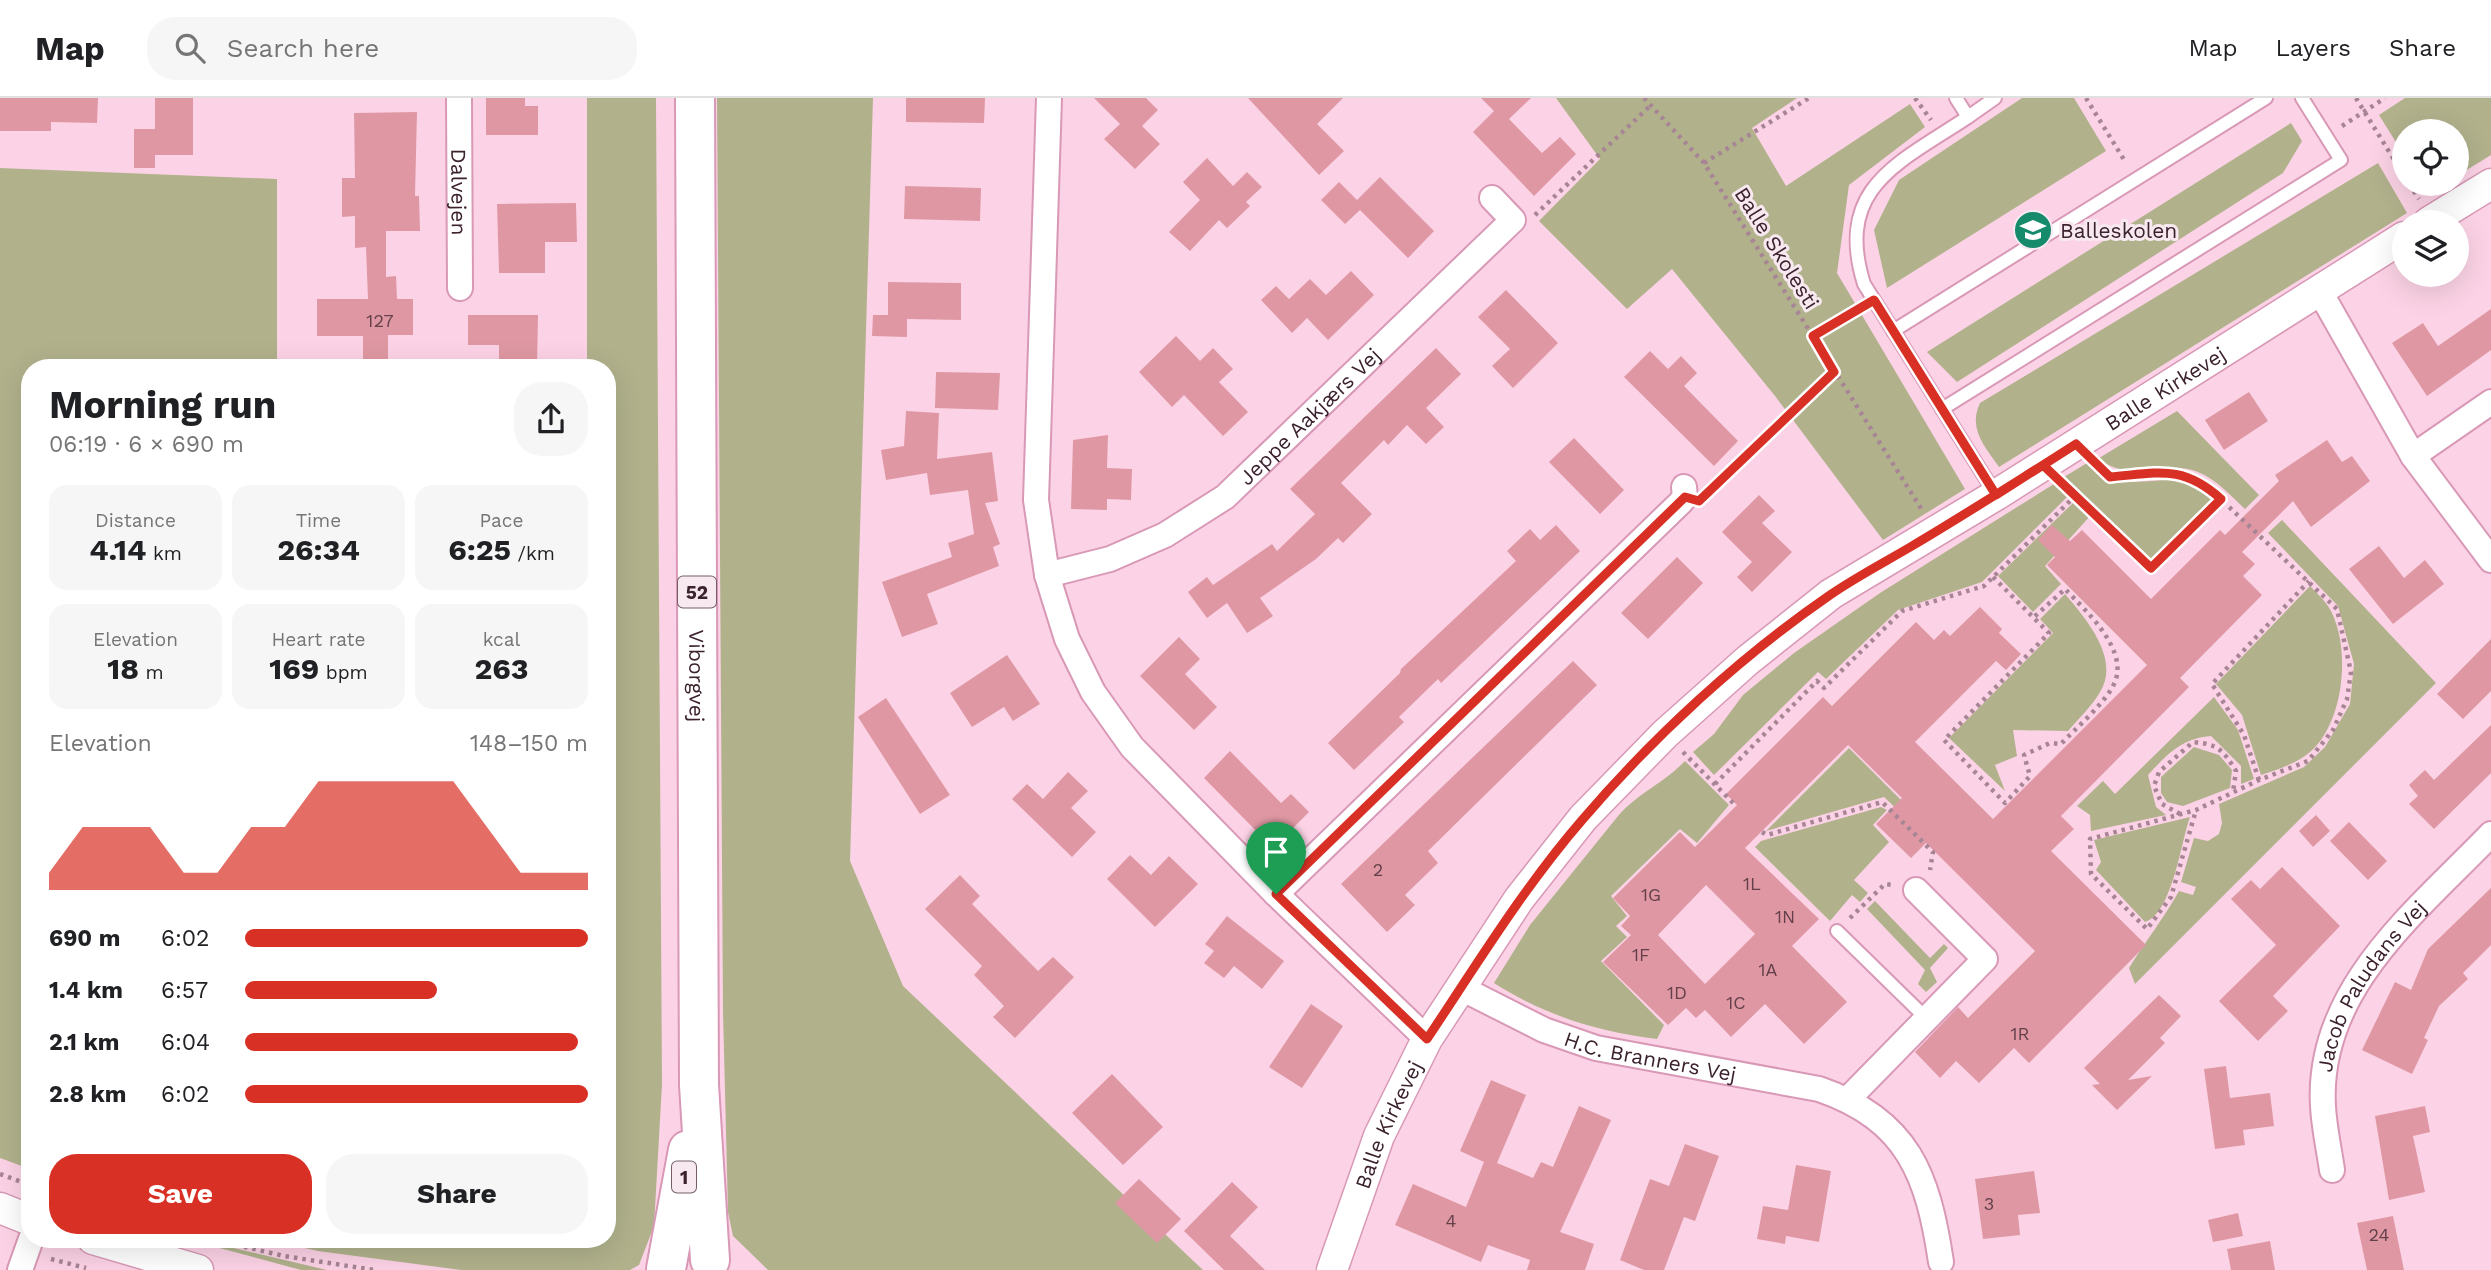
<!DOCTYPE html>
<html lang="en">
<head>
<meta charset="utf-8">
<style>
  body { margin:0; font-family:"Work Sans",sans-serif; background:#f6f6f6; color:#202124; height:100vh; display:flex; flex-direction:column; font-size:26px; white-space:nowrap }
  * { box-sizing:border-box; margin:0 }
  p { font-size:23px; color:#757577 }
  .icon { flex:none; width:38px; height:38px; fill:none; stroke:currentColor; stroke-width:2; stroke-linecap:round; stroke-linejoin:round }
  .map { position:relative; flex:1; overflow:hidden }
  .side { position:absolute; left:21px; top:261px; width:595px; height:889px; display:flex; flex-direction:column; background:#fff; border-radius:28px; box-shadow:0 7px 28px #0002 }
  .side>* { flex:none }
  .tools { position:absolute; left:2392px; top:21px; display:grid; gap:14px }
  .tools a { display:grid; place-items:center; width:77px; height:77px; border-radius:50%; background:#fff; box-shadow:0 7px 28px #0002; font-size:35px }
  .pin { position:absolute; display:grid; place-items:center; width:60px; height:60px; color:#fff; margin:-72px -30px; border-radius:50% 50% 50% 0; rotate:-45deg; box-shadow:0 0 7px #0007 }
  .pin .icon { rotate:45deg }
  .round { display:grid; place-items:center; flex:none; width:74px; height:74px; border-radius:28px; background:#f6f6f6 }
  .overview { display:flex; align-items:center; justify-content:space-between; height:119px; padding:0 28px }
  h1 { font-size:38px; font-weight:700; line-height:52px }
  .metrics { display:grid; grid-template-columns:repeat(3,1fr); gap:10px; height:119px; padding:7px 28px }
  .metrics div { display:grid; align-content:center; border-radius:18px; background:#f6f6f6; text-align:center }
  .metrics b { font-size:30px; font-weight:700 }
  .metrics small { font-size:19px; font-weight:400 }
  .metrics p { font-size:19px }
  .chart { height:196px; padding:14px 28px }
  .chart p { display:flex; justify-content:space-between }
  .chart svg { width:100%; height:126px; margin-top:7px; fill:#d93025; opacity:.7 }
  .action { display:flex; gap:14px; margin-top:auto; padding:14px 28px }
  .action a { flex:1; height:80px; border-radius:28px; background:#d93025; color:#fff; font-size:28px; font-weight:700; line-height:80px; text-align:center }
  .action a+a { background:#f6f6f6; color:#202124 }
  ul { padding:0 28px; list-style:none; font-size:23px }
  li { display:grid; grid-template-columns:112px 84px 1fr; align-items:center; height:52px }
  li i { height:18px; border-radius:9px; background:#d93025 }
  header { display:flex; align-items:center; gap:42px; box-sizing:border-box; height:98px; padding:0 35px; background:#fff; border-bottom:2px solid #e0e0e0 }
  header strong { font-size:33px }
  nav { display:flex; gap:38px; margin-inline-start:auto; font-size:24px }
  .search { width:490px; height:63px; background:#f6f6f6; display:flex; align-items:center; gap:18px; box-sizing:border-box; padding:0 24px; border-radius:28px; color:#757577; font-size:26px }
  .map>svg:first-child { display:block }
  .green { fill:#b1b28c }
  .building { fill:#df98a3; fill-rule:evenodd }
  .lines { fill:none; stroke-linecap:round; stroke-linejoin:round }
  .service-casing { stroke:#d898b6; stroke-width:16 }
  .minor-casing { stroke:#d898b6; stroke-width:28 }
  .tertiary-casing { stroke:#d898b6; stroke-width:33 }
  .primary-casing { stroke:#d898b6; stroke-width:42 }
  .path { stroke:#a78595; stroke-width:4.5; stroke-dasharray:3.5 5; stroke-linecap:butt }
  .service { stroke:#fff; stroke-width:12 }
  .minor { stroke:#fff; stroke-width:24 }
  .tertiary { stroke:#fff; stroke-width:30 }
  .primary { stroke:#fff; stroke-width:38 }
  .route-casing { stroke:#fff; stroke-width:14 }
  .route { stroke:#d93025; stroke-width:9 }
  .labels { text-anchor:middle; dominant-baseline:central; stroke-width:6; stroke-linejoin:round; paint-order:stroke }
  .number-label { font-size:18px; fill:#64404b }
  .shield { fill:#f7e9ef; stroke:#735e68; stroke-width:2 }
  .shield-label { font-size:19px; font-weight:bold; fill:#3b222e }
  .street-label { font-size:21px; fill:#3b222e; stroke:#f7e9ef }
  .poi-label { font-size:21px; fill:#3b222e; stroke:#f7e9ef; text-anchor:start }
</style>
</head>
<body>
<header>
<strong>Map</strong>
<div class="search"><svg class="icon" aria-label="search" viewBox="0 0 24 24"><circle cx="10" cy="10" r="6"/><path d="M15 15l6 6"/></svg>Search here</div>
<nav><a>Map</a><a>Layers</a><a>Share</a></nav>
</header>
<div class="map">
<svg width="2491" height="1172" viewBox="0 0 2491 1172">
  <rect width="100%" height="100%" fill="#fcd3e6"/>
  <g class="green">
    <path d="M587,0H656L662,986L654,1128L639,1167L630,1172H461L318,1153L265,1141H607V270L587,269Z"/>
    <path d="M717,0H873L850,763L903,888L1203,1172H768L733,1138L728,1114L723,913Z"/>
    <path d="M1556,0H1797L1752,30L1786,88L1910,6L1925,29L1849,87L1837,175L1965,391L1883,442L1775,298L1672,171L1627,211L1539,123L1600,61Z"/>
    <path d="M2022,0H2074L2106,53L1887,190L1874,132L1899,82Z"/>
    <path d="M2405,0H2491V57L2457,78V33H2404V57L2379,17Z"/>
    <path d="M2291,25L2302,43L2283,75L1957,284L1927,254Z"/>
    <path d="M2378,65L2407,115L1999,369C1984,348 1968,330 1980,305Z"/>
    <path d="M0,70L277,81V269L30,270V1071L0,1060Z"/>
    <path d="M2177,313L2259,397L2245,411C2231,398 2216,381 2198,374C2165,361 2126,386 2099,360Z"/>
    <path d="M2087,365C2094,370 2102,378 2110,381C2147,392 2185,367 2216,400L2152,465L2064,379Z"/>
    <path d="M2057,384L2069,397L1982,484L1898,512L1826,581L1818,574L1714,677L1693,654L1714,636L1743,597L1794,555L1880,495Z"/>
    <path d="M2076,402L2091,417L2045,468L2061,486L2033,514L1998,478Z"/>
    <path d="M2282,422L2436,585L2135,886L2129,870C2145,844 2164,820 2179,793L2193,797L2196,789L2181,784L2194,740L2208,743L2219,736L2222,725L2219,706L2304,669L2325,649L2350,606L2354,566L2338,508L2268,435Z"/>
    <path d="M2310,488C2316,494 2323,501 2328,508C2352,545 2345,625 2310,654C2296,666 2278,671 2261,677L2242,617L2216,586Z"/>
    <path d="M2065,496C2085,520 2121,560 2100,594C2092,608 2079,620 2068,633L2013,632L2017,658L1995,667L2005,693L1949,640L2053,535L2040,521Z"/>
    <path d="M2214,599L2238,632L2254,681L2241,686V668L2211,638C2183,640 2167,656 2148,677L2156,709L2166,717L2091,733L2090,717L2077,708L2103,683L2115,696Z"/>
    <path d="M2194,649L2219,657L2232,672L2230,690L2183,708L2167,704L2161,695V679Z"/>
    <path d="M1849,650L1944,745L1939,751L1884,699L1766,733Z"/>
    <path d="M1685,663L1729,707L1697,745L1680,731L1611,798L1627,818L1616,828L1627,839L1601,863L1664,927L1657,941C1598,934 1544,917 1494,885L1530,827L1618,718C1638,695 1664,685 1685,663Z"/>
    <path d="M1881,709L1887,712L1873,727L1889,744L1854,782L1868,795L1860,804L1852,797L1830,823L1755,749L1761,743Z"/>
    <path d="M2190,719C2181,744 2172,816 2145,824L2096,772L2101,764L2094,742Z"/>
    <path d="M1875,803L1930,860L1944,846L1948,850L1930,870L1937,884L1926,894L1918,886L1925,872L1867,811Z"/>
    <path d="M186,1141H195L327,1172H301Z"/>
  </g>
  <g class="building">
    <path d="M0,0H98L97,25L51,24V33H0Z"/>
    <path d="M155,0H193V57H155V70H134V31H155Z"/>
    <path d="M486,0H525V8H538V37H486Z"/>
    <path d="M906,0H985L984,25L906,24Z"/>
    <path d="M1094,0H1146L1158,12L1142,28L1160,46L1135,71L1104,41L1120,26Z"/>
    <path d="M1248,0H1343L1317,26L1344,53L1319,77Z"/>
    <path d="M1481,0H1531L1509,21L1542,55L1560,39L1576,56L1534,98L1473,34L1494,13Z"/>
    <path d="M417,14L415,98H419L420,133H386V179L396,178L397,201H413V237H388V262H363V238H317V201H368L366,149L355,150V118L342,119V80H355L354,15Z"/>
    <path d="M1207,60L1233,88L1247,74L1262,89L1246,104L1250,108L1227,130L1219,122L1190,153L1169,134L1200,102L1183,84Z"/>
    <path d="M1380,79L1434,133L1408,160L1360,112L1345,126L1321,102L1339,84L1357,102Z"/>
    <path d="M905,88L981,90L980,123L904,121Z"/>
    <path d="M576,105L577,144H545V175H499L497,106Z"/>
    <path d="M1351,173L1374,197L1328,242L1307,220L1292,235L1261,202L1276,188L1289,201L1310,181L1326,197Z"/>
    <path d="M888,184L961,185V222L907,221V239L872,238L873,217H888Z"/>
    <path d="M1506,192L1558,245L1513,290L1492,268L1510,251L1478,219Z"/>
    <path d="M2491,211V252L2427,298L2392,245L2423,225L2438,248Z"/>
    <path d="M468,217H538L537,270H499V247H468Z"/>
    <path d="M1176,238L1200,263L1213,250L1233,271L1219,284L1248,314L1223,338L1184,297L1172,309L1139,274Z"/>
    <path d="M1436,250L1461,276L1426,310L1444,329L1426,346L1407,327L1388,347L1384,342L1341,385L1372,416L1343,445L1338,440L1316,461L1260,500L1273,518L1247,535L1227,505L1207,520L1188,494L1207,479L1213,487L1272,446L1277,453L1315,416L1290,391Z"/>
    <path d="M1650,253L1668,271L1681,258L1697,275L1684,288L1738,343L1714,368L1624,279Z"/>
    <path d="M936,274L1000,275L998,312L935,310Z"/>
    <path d="M2249,294L2268,323L2224,352L2205,322Z"/>
    <path d="M906,313L939,315L937,361L992,354L998,403L985,405L1000,446L993,449L999,468L927,496L938,526L902,539L882,484L952,459L948,445L974,436L968,392L930,397L927,375L886,382L881,352L904,348Z"/>
    <path d="M1108,337L1107,370L1132,371L1131,402L1107,401V412L1071,411L1073,342Z"/>
    <path d="M1574,340L1624,392L1600,416L1549,364Z"/>
    <path d="M2327,342L2342,364L2352,358L2370,383L2311,429L2293,403L2242,454L2255,466L2243,478L2262,497L2180,580L2189,589L2061,718L2074,731L2051,753L2146,847L2029,965L2014,950L1979,985L1956,963L1940,980L1915,954L1958,909L1968,920L2035,853L1926,745L1911,760L1876,726L1902,700L1848,647L1745,750L1819,821L1792,848L1847,904L1804,946L1765,906L1731,939L1705,912L1696,920L1686,910L1668,927L1603,864L1631,837L1621,828L1630,818L1613,800L1680,734L1695,749L1737,707L1726,696L1823,599L1832,608L1916,524L1934,542L1944,532L1950,538L1980,509L2002,531L1999,535L2021,556L2006,572L1996,563L1915,644L1993,721L2147,567L2047,467L2055,459L2038,442L2052,427L2070,443L2082,432L2151,501L2220,432L2225,437L2279,383L2275,377ZM1706,787L1755,836L1705,886L1658,837Z"/>
    <path d="M1759,397L1775,413L1762,425L1792,454L1752,494L1737,479L1752,464L1722,434Z"/>
    <path d="M1556,427L1580,453L1441,585L1438,581L1399,619L1404,624L1354,672L1328,645L1400,575L1401,571L1516,463L1507,453L1530,431L1540,442Z"/>
    <path d="M2379,448L2404,480L2425,462L2444,486L2393,526L2349,471Z"/>
    <path d="M1677,459L1703,485L1648,541L1621,515Z"/>
    <path d="M1179,539L1200,561L1185,576L1217,609L1194,632L1140,578Z"/>
    <path d="M2491,541V593L2463,621L2437,596Z"/>
    <path d="M1007,557L1040,606L1013,623L1004,609L972,629L950,595Z"/>
    <path d="M1573,563L1597,587L1428,753L1438,765L1405,797L1415,807L1387,834L1341,786Z"/>
    <path d="M886,600L950,697L920,716L858,619Z"/>
    <path d="M2491,627V675L2434,731L2409,706L2418,698L2409,687L2425,672L2434,682Z"/>
    <path d="M1230,653L1281,705L1291,696L1309,714L1273,750L1204,680Z"/>
    <path d="M1068,674L1088,693L1071,710L1096,734L1072,759L1012,701L1027,686L1043,701Z"/>
    <path d="M2316,717L2330,733L2313,749L2299,733Z"/>
    <path d="M2349,724L2387,763L2368,782L2330,743Z"/>
    <path d="M1130,757L1151,777L1169,758L1198,786L1155,829L1107,781Z"/>
    <path d="M2282,769L2340,828L2273,898L2288,913L2258,943L2219,903L2276,847L2231,801L2251,782L2260,791Z"/>
    <path d="M960,777L980,798L972,806L1038,873L1053,859L1074,879L1015,940L993,919L1004,908L974,877L982,868L925,811Z"/>
    <path d="M2491,790V847L2463,875L2468,881L2439,908L2424,940L2428,942L2412,976L2362,952L2395,884L2411,892L2428,851Z"/>
    <path d="M1227,818L1284,863L1262,891L1234,868L1224,880L1204,865L1214,853L1205,846Z"/>
    <path d="M2159,897L2181,918L2160,940L2165,945L2128,982L2152,978L2117,1012L2092,987L2100,986L2084,970Z"/>
    <path d="M1311,906L1343,928L1302,990L1269,969Z"/>
    <path d="M2226,968L2230,1000L2270,995L2274,1028L2243,1032L2245,1047L2215,1051L2204,971Z"/>
    <path d="M1112,976L1163,1029L1123,1067L1072,1015Z"/>
    <path d="M1491,982L1526,997L1497,1065L1533,1080L1541,1064L1553,1069L1579,1008L1611,1022L1560,1134L1594,1146L1585,1172H1527L1530,1162L1488,1147L1481,1164L1395,1127L1413,1086L1466,1109L1484,1064L1460,1053Z"/>
    <path d="M2425,1008L2430,1034L2413,1038L2425,1094L2389,1102L2375,1018Z"/>
    <path d="M1685,1046L1719,1058L1695,1123L1684,1119L1664,1172H1644L1620,1162L1650,1081L1669,1088Z"/>
    <path d="M1796,1067L1831,1073L1819,1144L1786,1138L1785,1146L1757,1141L1763,1108L1788,1112Z"/>
    <path d="M2034,1073L2040,1115L2018,1117L2020,1137L1983,1141L1975,1081Z"/>
    <path d="M1139,1081L1181,1121L1157,1145L1115,1105Z"/>
    <path d="M1232,1084L1258,1109L1230,1138L1265,1172H1224L1184,1133Z"/>
    <path d="M2238,1115L2243,1138L2213,1144L2208,1122Z"/>
    <path d="M2393,1118L2404,1172H2367L2357,1125Z"/>
    <path d="M2270,1143L2275,1172H2231L2227,1151Z"/>
  </g>
  <g class="lines">
    <defs>
      <g id="service">
        <path d="M1956,0L1968,19C1899,65 1834,89 1864,186L1996,397"/>
        <path d="M1968,19L1995,0"/>
        <path d="M1893,233L2266,0"/>
        <path d="M1942,311L2341,62L2302,0"/>
        <path d="M1837,833L1927,921"/>
      </g>
      <g id="minor">
        <path id="s1" d="M459,0L460,190"/>
        <path d="M1049,0L1036,402L1047,477L1067,541L1093,594L1132,649L1276,796L1427,941"/>
        <path d="M2319,192L2413,358L2491,462"/>
        <path d="M2413,358L2491,304"/>
        <path id="s2" d="M1047,477L1110,461L1165,437L1225,399L1513,122L1492,100"/>
        <path d="M1276,796L1680,405L1685,399L1684,389"/>
        <path id="s3" d="M1461,890L1544,932L1596,950L1819,991C1909,1022 1928,1078 1941,1164"/>
        <path d="M1848,1001L1985,861L1916,792"/>
        <path id="s4" d="M2332,1072C2329,1051 2324,1029 2323,1008C2316,891 2418,812 2491,736"/>
        <path d="M20,1172L31,1141"/>
      </g>
      <g id="tertiary">
        <path d="M2429,124L2491,86"/>
        <path d="M0,1110L30,1122"/>
        <path d="M93,1141L198,1172"/>
        <path id="s5" d="M1332,1172L1379,1038L1427,941L1519,801L1583,720L1665,636L1748,562L1831,496L1996,397L2404,139"/>
      </g>
      <g id="primary">
        <path id="s6" d="M695,0L699,987L710,1162"/>
        <path d="M666,1171L688,1052"/>
      </g>
    </defs>
    <use href="#service" class="service-casing"/>
    <use href="#minor" class="minor-casing"/>
    <use href="#tertiary" class="tertiary-casing"/>
    <use href="#primary" class="primary-casing"/>
    <g class="path">
      <path d="M1644,0L1704,65L1922,412"/>
      <path d="M1915,0L1931,22"/>
      <path d="M2086,0L2126,65"/>
      <path d="M2356,0L2404,78"/>
      <path d="M2342,28L2385,0"/>
      <path d="M1704,65L1809,0"/>
      <path d="M2409,86L2419,101"/>
      <path d="M1535,117L1651,7"/>
      <path d="M1813,238L1860,210"/>
      <path d="M2094,364L2110,379L2175,373L2210,391L2337,511L2351,574L2347,601L2333,632L2308,663L2259,682L2196,712L2090,741L2091,776L2147,831L2171,799L2196,712"/>
      <path d="M2063,386L2151,470L2221,401"/>
      <path d="M1708,394L1834,274"/>
      <path d="M1993,479L2049,535L1944,642L2005,705L2030,678L2024,657L2050,645L2061,646C2076,630 2103,607 2113,588C2132,554 2086,513 2065,491L2033,520"/>
      <path d="M1683,654L1736,708"/>
      <path d="M2259,682L2244,637L2212,586L2309,483"/>
      <path d="M1715,686L1817,583L1824,590L1902,513L1984,488L2075,398"/>
      <path d="M2180,716L2162,706L2154,688L2159,674L2193,644C2218,646 2223,652 2236,673L2233,694"/>
      <path d="M1762,734L1767,737L1882,704L1933,754L1930,772"/>
      <path d="M1850,820L1885,786L1893,787"/>
      <path d="M0,1076L30,1087"/>
      <path d="M211,1141L284,1158L374,1172"/>
      <path d="M51,1161L86,1170"/>
    </g>
    <use href="#service" class="service"/>
    <use href="#minor" class="minor"/>
    <use href="#tertiary" class="tertiary"/>
    <use href="#primary" class="primary"/>
  </g>
  <g class="lines">
    <defs>
      <path id="route" d="M1276,796L1427,941C1477,866 1524,789 1583,721C1654,638 1740,559 1830,497C1856,479 1885,464 1912,448C1956,422 2000,394 2043,367L2151,470L2221,401C2182,366 2158,375 2110,379L2076,346L1996,397L1874,202L1813,238L1834,274L1699,403L1685,399L1276,796"/>
    </defs>
    <use href="#route" class="route-casing"/>
    <use href="#route" class="route"/>
  </g>
  <defs>
    <symbol id="school-disc" viewBox="-11 -11 22 22"><circle r="9.5" fill="#158b6c" stroke="#f7e9ef"/><path d="M0-5L7-2L0 1L-7-2ZM-4 1L0 2.5L4 1V4Q0 6-4 4Z" fill="#fff"/></symbol>
  </defs>
  <g fill-rule="evenodd">
    <use href="#school-disc" x="2011" y="110" width="44" height="44"/>
  </g>
  <g class="labels">
    <g class="number-label">
      <text x="380" y="222">127</text>
      <text x="1378" y="771">2</text>
      <text x="1752" y="785">1L</text>
      <text x="1651" y="796">1G</text>
      <text x="1785" y="818">1N</text>
      <text x="1641" y="856">1F</text>
      <text x="1768" y="871">1A</text>
      <text x="1677" y="894">1D</text>
      <text x="1736" y="904">1C</text>
      <text x="2020" y="935">1R</text>
      <text x="1989" y="1105">3</text>
      <text x="1451" y="1122">4</text>
      <text x="2379" y="1136">24</text>
    </g>
    <g class="shield">
      <rect x="678" y="478.5" width="38" height="31" rx="5"/>
      <rect x="672" y="1063.5" width="24" height="31" rx="5"/>
    </g>
    <g class="shield-label">
      <text x="697" y="494">52</text>
      <text x="684" y="1079">1</text>
    </g>
    <g class="street-label">
      <text stroke="none"><textPath href="#s1" startOffset="94">Dalvejen</textPath></text>
      <text transform="translate(1777 150) rotate(58)">Balle Skolesti</text>
      <text stroke="none"><textPath href="#s5" startOffset="1248">Balle Kirkevej</textPath></text>
      <text stroke="none"><textPath href="#s2" startOffset="313">Jeppe Aakjærs Vej</textPath></text>
      <text stroke="none"><textPath href="#s6" startOffset="578">Viborgvej</textPath></text>
      <text stroke="none"><textPath href="#s4" startOffset="198">Jacob Paludans Vej</textPath></text>
      <text stroke="none"><textPath href="#s3" startOffset="203">H.C. Branners Vej</textPath></text>
      <text stroke="none"><textPath href="#s5" startOffset="156">Balle Kirkevej</textPath></text>
    </g>
    <g class="poi-label">
      <text x="2060" y="132">Balleskolen</text>
    </g>
  </g>
</svg>
<div class="tools">
<a><svg class="icon" aria-label="locate" viewBox="0 0 24 24"><circle cx="12" cy="12" r="6"/><path d="M12 2v4M12 18v4M2 12h4M18 12h4"/></svg></a>
<a><svg class="icon" aria-label="layers" viewBox="0 0 24 24"><path d="M12 4l9 5-9 5-9-5zM3 14l9 5 9-5"/></svg></a>
</div>
<div class="pin" style="left:1276px;top:796px;background:#1e9e55"><svg class="icon" aria-label="arrive" viewBox="0 0 24 24"><path d="M6 21V4h12l-3 4 3 4H6"/></svg></div>
<section class="side">
<div class="overview"><div><h1>Morning run</h1><p>06:19 · 6 × 690 m</p></div><a class="round"><svg class="icon" aria-label="share" viewBox="0 0 24 24"><path d="M12 15V3M7 8l5-5 5 5M5 13v7h14v-7"/></svg></a></div>
<div class="metrics">
<div><p>Distance</p><b>4.14<small> km</small></b></div>
<div><p>Time</p><b>26:34</b></div>
<div><p>Pace</p><b>6:25<small> /km</small></b></div>
</div>
<div class="metrics">
<div><p>Elevation</p><b>18<small> m</small></b></div>
<div><p>Heart rate</p><b>169<small> bpm</small></b></div>
<div><p>kcal</p><b>263</b></div>
</div>
<div class="chart"><p><span>Elevation</span>148–150 m</p>
<svg viewBox="0 0 160 44" preserveAspectRatio="none"><path d="M0 44V38L10 22L20 22L30 22L40 38L50 38L60 22L70 22L80 6L90 6L100 6L110 6L120 6L130 22L140 38L150 38L160 38V44z"/></svg>
</div>
<ul>
<li><b>690 m</b>6:02<i style="width:100%"></i></li>
<li><b>1.4 km</b>6:57<i style="width:56%"></i></li>
<li><b>2.1 km</b>6:04<i style="width:97%"></i></li>
<li><b>2.8 km</b>6:02<i style="width:100%"></i></li>
</ul>
<div class="action"><a>Save</a><a>Share</a></div>
</section>
</div>
</body>
</html>
